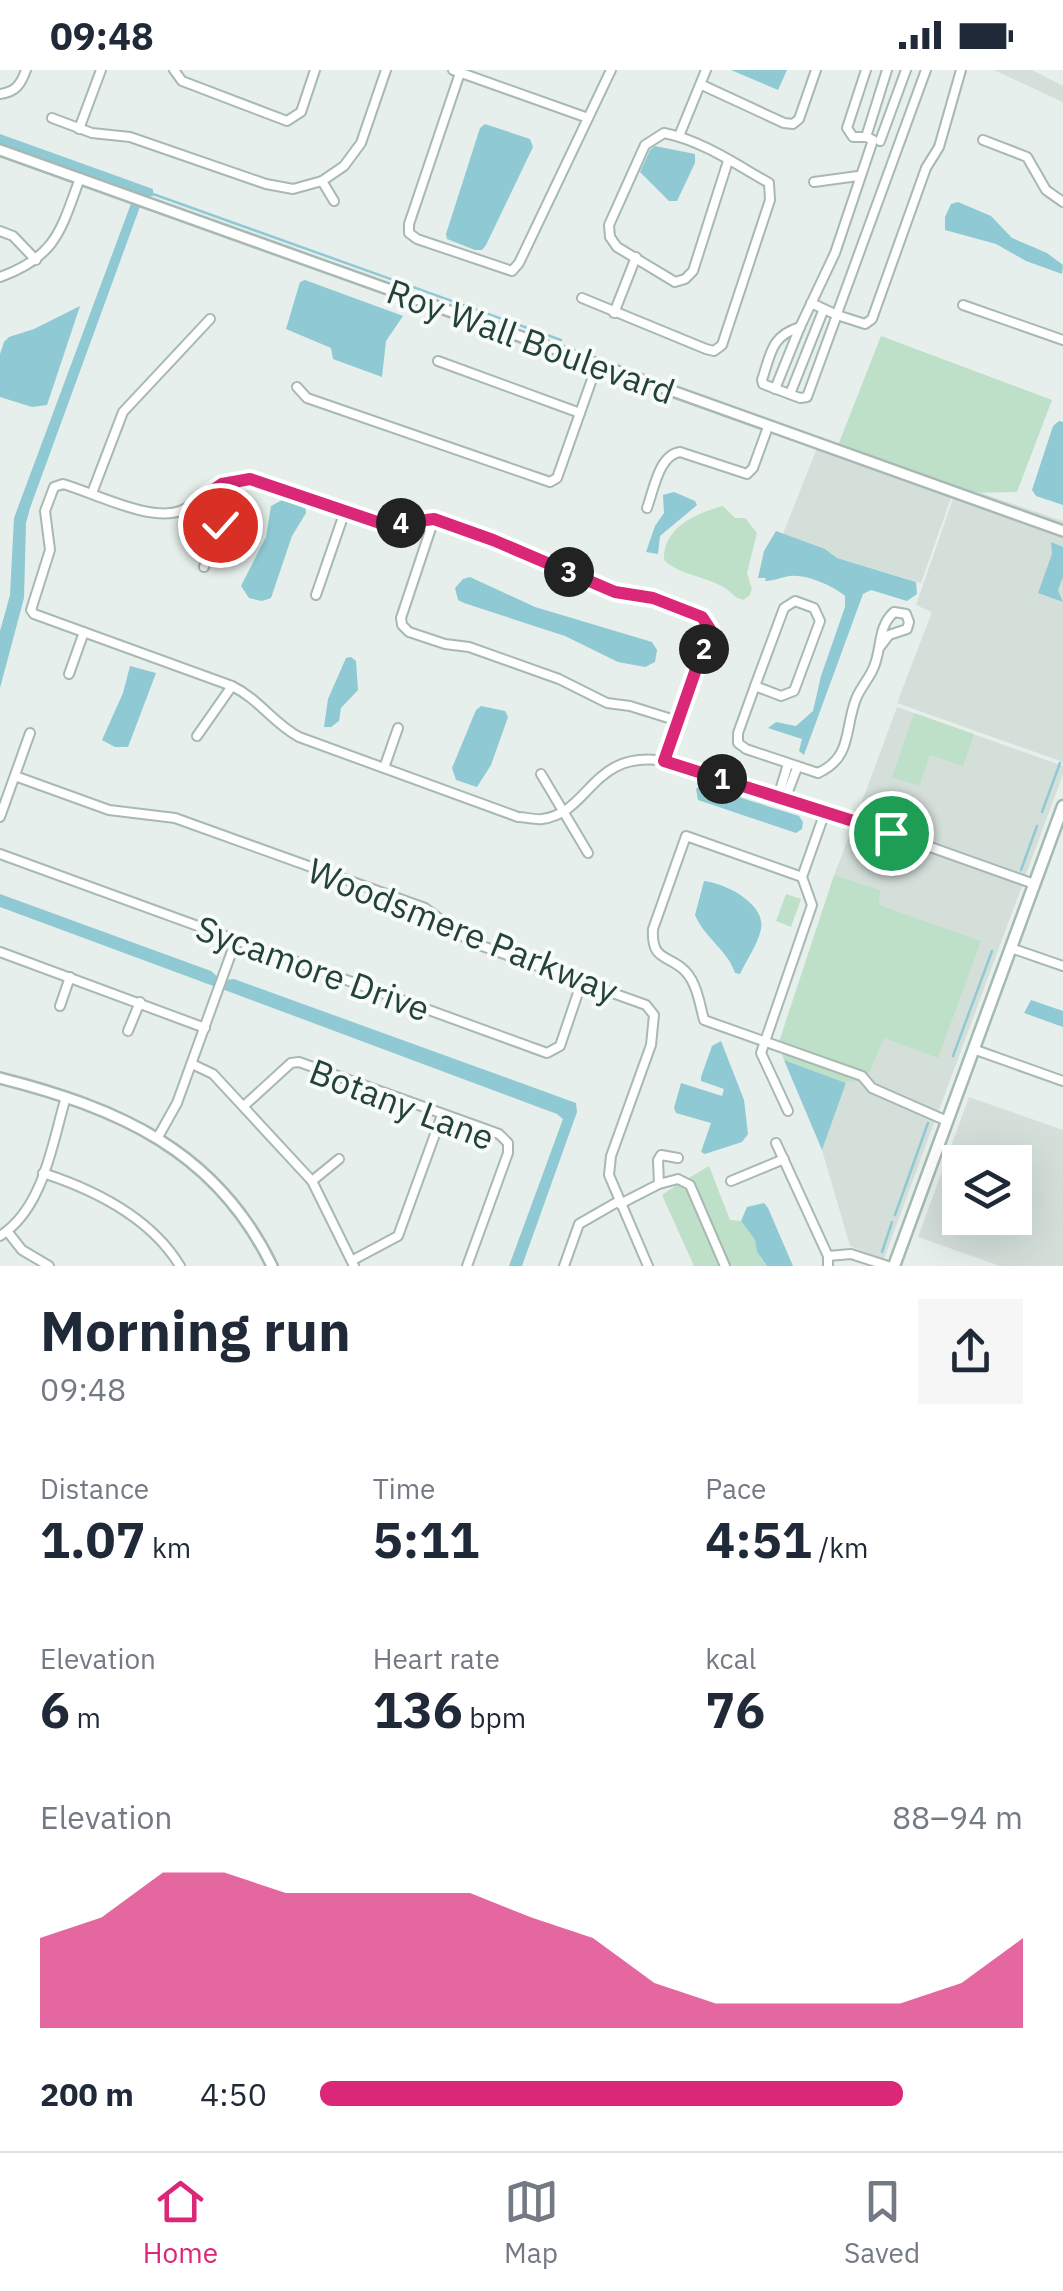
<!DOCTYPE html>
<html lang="en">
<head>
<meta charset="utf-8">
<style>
  body { margin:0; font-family:"IBM Plex Sans",sans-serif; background:#f6f6f7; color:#1f2937; height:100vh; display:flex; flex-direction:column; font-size:38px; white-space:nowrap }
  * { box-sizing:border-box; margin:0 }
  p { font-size:32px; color:#747a83 }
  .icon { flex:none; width:55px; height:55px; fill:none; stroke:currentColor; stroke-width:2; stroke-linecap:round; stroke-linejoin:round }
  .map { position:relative; height:1196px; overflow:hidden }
  .sheet { display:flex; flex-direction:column; background:#fff; flex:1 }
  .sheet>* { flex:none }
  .tools { position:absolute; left:942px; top:1075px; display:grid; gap:20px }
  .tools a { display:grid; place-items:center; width:90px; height:90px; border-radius:0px; background:#fff; box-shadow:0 10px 40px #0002; font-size:50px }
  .pin { position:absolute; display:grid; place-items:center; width:85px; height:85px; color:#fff; margin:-42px; border:5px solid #fff; border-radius:50%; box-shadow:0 2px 10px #0007 }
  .km { position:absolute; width:50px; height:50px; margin:-25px; border-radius:50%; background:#222; color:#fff; font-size:28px; line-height:50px; text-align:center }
  .round { display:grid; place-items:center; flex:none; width:105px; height:105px; border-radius:0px; background:#f6f6f7 }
  .headline { display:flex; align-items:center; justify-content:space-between; height:170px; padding:0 40px }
  h1 { font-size:55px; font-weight:800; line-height:75px }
  .stats { display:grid; grid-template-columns:repeat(3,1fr); gap:15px; height:170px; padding:10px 40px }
  .stats div { display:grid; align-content:center }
  .stats b { font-size:50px; font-weight:800 }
  .stats small { font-size:28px; font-weight:400 }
  .stats p { font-size:28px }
  .chart { height:280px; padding:20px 40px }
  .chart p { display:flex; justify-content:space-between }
  .chart svg { width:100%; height:180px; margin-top:10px; fill:#db2777; opacity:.7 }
  ul { padding:0 40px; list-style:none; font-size:32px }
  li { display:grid; grid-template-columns:160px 120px 1fr; align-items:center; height:75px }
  li i { height:25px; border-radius:12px; background:#db2777 }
  .status { display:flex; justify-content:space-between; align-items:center; height:70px; padding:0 50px; background:#fff; direction:ltr }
  .status svg { height:28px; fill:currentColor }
  .menu { display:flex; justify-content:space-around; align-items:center; height:140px; border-top:2px solid #e0e1e3; background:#fff; font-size:28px; color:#747a83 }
  .menu a { display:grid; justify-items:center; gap:5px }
  .menu .on { color:#db2777 }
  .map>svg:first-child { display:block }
  .built { fill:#d4dfda; fill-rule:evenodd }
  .green { fill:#bfe0c8 }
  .water { fill:#8ec9d4 }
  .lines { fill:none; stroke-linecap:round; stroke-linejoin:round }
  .stream { stroke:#8ec9d4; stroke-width:2.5 }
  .minor-casing { stroke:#a8b8b2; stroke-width:12 }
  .tertiary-casing { stroke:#a8b8b2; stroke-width:14 }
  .secondary-casing { stroke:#a4bbb3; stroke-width:15 }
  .minor { stroke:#fff; stroke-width:8 }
  .tertiary { stroke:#fff; stroke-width:9 }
  .secondary { stroke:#fff; stroke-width:10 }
  .route-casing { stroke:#fff; stroke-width:20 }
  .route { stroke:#db2777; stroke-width:12 }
  .labels { text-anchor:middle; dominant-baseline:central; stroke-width:8; stroke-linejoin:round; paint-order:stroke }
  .street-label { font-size:35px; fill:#24423a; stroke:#f7fbf9 }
</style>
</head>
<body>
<div class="status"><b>09:48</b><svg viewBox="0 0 49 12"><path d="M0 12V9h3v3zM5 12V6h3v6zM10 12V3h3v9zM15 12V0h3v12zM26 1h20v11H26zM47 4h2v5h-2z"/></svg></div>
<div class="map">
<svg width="1063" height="1196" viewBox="0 0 1063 1196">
  <rect width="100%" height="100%" fill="#e6efeb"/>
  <g class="built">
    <path d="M994,0H1032L1063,16V32Z"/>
    <path d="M817,378L952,425L921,513L837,488L825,479L783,464Z"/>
    <path d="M966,423H981L1063,451V457Z"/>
    <path d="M954,426L1063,468V692L897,633L932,542L916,535Z"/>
    <path d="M897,637L1063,696V704L1025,807L856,748Z"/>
    <path d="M854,754L1023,813L938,1043L874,1015L868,1006L884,967L938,987L878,835L834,805Z"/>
    <path d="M862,1010L871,1021L935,1050L884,1189L850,1176L822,1080L846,1013Z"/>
    <path d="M969,1027L1063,1060V1196H1000L918,1167ZM960,1092H1015V1148H960Z"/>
  </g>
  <g class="green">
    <path d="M881,266L1052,330L1017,422L966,423L837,378Z"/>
    <path d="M723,436L735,448H745L757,463L747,503L752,519L749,526L743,530C733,527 732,522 723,517C705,506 679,505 664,490C663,457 697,443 723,436Z"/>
    <path d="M914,643L974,664L963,696L930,685L919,716L892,707Z"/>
    <path d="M834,805L880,820L879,835L981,871L938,988L884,968L868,1006L779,972Z"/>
    <path d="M786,824L801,829L791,857L776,851Z"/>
    <path d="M781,981L852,1006L862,1010L846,1013L784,990Z"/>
    <path d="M709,1096L730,1150L741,1151L755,1170L760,1187L767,1196H729L693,1113L687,1109Z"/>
    <path d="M680,1113L687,1117L722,1196H694L662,1125Z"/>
  </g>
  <g class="water">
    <path d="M731,0H787L778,20Z"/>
    <path d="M485,54L530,69L533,77L486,175L482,180H475L447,169L446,164L480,58Z"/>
    <path d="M0,64L153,119V126L144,128L0,74Z"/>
    <path d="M655,76L695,84V93L677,131H669L640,102L650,80Z"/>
    <path d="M132,131L141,134L30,438L26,453L24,528L0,618V561L10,525L14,448Z"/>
    <path d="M958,132L991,146L1012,168L1047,183L1063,195L1062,204L1026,191L996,174L945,160V147L951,134Z"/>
    <path d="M305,210L403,246L386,271L382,307L333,289L331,278L286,259L300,212Z"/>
    <path d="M80,236L47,335L32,337L0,327V284L4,272L9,267L34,259Z"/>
    <path d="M1059,351L1063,352V435L1036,426L1032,420L1053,356Z"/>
    <path d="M674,422L695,431L697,435L660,466L658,484L646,482L655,456L664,443L663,425Z"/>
    <path d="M286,428L305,435L306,443L292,466L271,528L262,531L249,528L241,516L266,467L271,436Z"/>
    <path d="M776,461L825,479L837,488L916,512L917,524L907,531L871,520L863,524L804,685L799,681L802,669L768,658L776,652L796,656L813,641L821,606L845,537V526C834,516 806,504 790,506C781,507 774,511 765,511L766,508H758L764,481Z"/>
    <path d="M1051,472L1063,477V507L1058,520L1063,532L1038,523L1052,484Z"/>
    <path d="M470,507L535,537L652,572L657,580L655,592L645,597L618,592L565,566L464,533L458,530L455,518L463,509Z"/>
    <path d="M351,587L356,591L358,620L341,638L339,651L331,657H324L328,629L346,588Z"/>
    <path d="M130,596L156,603L128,677H115L102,670L123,623Z"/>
    <path d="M481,636L505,641L508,647L491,695L477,717L456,710L452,698L476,640Z"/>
    <path d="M700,715L799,746L803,752L802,759L796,763L698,730L696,719Z"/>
    <path d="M704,811C724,813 766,833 761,859C758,874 746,891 740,904L735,903C729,882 704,867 695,845Z"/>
    <path d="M0,824L211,901L219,908L216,917L0,837Z"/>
    <path d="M234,909L576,1033L577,1042L522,1196H509L563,1049L557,1044L222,919L225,910Z"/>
    <path d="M1031,930L1063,941V957L1024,943Z"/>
    <path d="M721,971L744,1030L748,1064L742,1072L705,1084L701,1082L711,1053L676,1043L674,1038L681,1013L722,1026L724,1019L701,1011V1007L712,976Z"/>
    <path d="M784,990L846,1013L822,1080Z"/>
    <path d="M764,1133L768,1138L793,1196H767L757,1182L755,1170L741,1151L747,1137Z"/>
  </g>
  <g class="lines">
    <g class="stream">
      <path d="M153,124L561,270"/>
      <path d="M1042,742L1060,693"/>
      <path d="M1021,800L1037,756"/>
      <path d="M953,986L992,881"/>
      <path d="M895,1145L928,1053"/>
      <path d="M882,1182L892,1152"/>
    </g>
    <defs>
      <g id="minor">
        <path d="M174,0L182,11L287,51L301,42L315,0"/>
        <path d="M453,0L588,48"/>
        <path d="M461,0L409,154V163L417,169L512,201L519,193L611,0"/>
        <path d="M926,0L838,241L837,245L865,254L872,249L926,98L939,77L961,0"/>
        <path d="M702,15L784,53L793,54L799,49L816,0"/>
        <path d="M0,24C16,22 21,14 26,0"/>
        <path d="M52,48L92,63L130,67L266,114L293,119L322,111L344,96L361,73L386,0"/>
        <path d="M79,59L101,0"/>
        <path d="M679,66L706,0"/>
        <path d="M866,67H853L847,58L866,0"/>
        <path d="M983,70L1027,87L1046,120L1063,132"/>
        <path d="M880,71L906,0"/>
        <path d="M322,111L334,131"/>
        <path d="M814,112L858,106"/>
        <path d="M0,161L13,166L36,190"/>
        <path d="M0,207C56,187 61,160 80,108"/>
        <path d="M582,228L706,279L714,281L722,275L770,130L769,113C737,95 701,70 664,63L645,75L609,155L610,167L617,177L675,212L685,209L693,201L728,91"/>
        <path d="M811,233L837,245L807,327L800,328L763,314L762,310C771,283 771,266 800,257L835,183L873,70L866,67L887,0"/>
        <path d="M963,235L1063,270"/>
        <path d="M614,243L636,187"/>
        <path d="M438,291L580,343"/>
        <path d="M297,317L307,328L550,412L557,408L597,295"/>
        <path d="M775,319L800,257"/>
        <path d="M790,324L823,241"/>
        <path d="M236,409L264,412L385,455L434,449L493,470L615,522L653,528L706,549L710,555L709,566L665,691C591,679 591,743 542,749C535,750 525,747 518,747L299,667C273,653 259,629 232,616L34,544L31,540L50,480L45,441L54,417L63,414C94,423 150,452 180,441C200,433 215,416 236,409Z"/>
        <path d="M92,423L123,342L210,249"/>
        <path d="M647,438C654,419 659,385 680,382L747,404L753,398L768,357"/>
        <path d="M434,449L401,548L402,555L409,562L445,574L469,577L559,609L607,633L630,636L678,651"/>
        <path d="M204,497C216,467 230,453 206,425"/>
        <path d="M316,525L345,441"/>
        <path d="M795,531L814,538L820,551L794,621L781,626L755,616L784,538Z"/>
        <path d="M69,604L84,562"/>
        <path d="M755,616L738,663V673L746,679L818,703C853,687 844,659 856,629C861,616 871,607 875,594C882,574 878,557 894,542L906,544L909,552L907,559L889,565L879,578"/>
        <path d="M197,666L232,616"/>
        <path d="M665,691L863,753L1034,814"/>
        <path d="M384,698L398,658"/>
        <path d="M541,704L588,783"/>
        <path d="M15,706L109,740L175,748L425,838L471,872L646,935L654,945L651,975L611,1086L609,1105L648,1196"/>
        <path d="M778,727L788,694"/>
        <path d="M785,729L797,698"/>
        <path d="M0,747L30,663"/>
        <path d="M0,784L547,983L560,976L582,911"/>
        <path d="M802,807L686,766L653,859C651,893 670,884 686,902C697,914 700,935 704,950L862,1006L872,1018L947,1051"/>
        <path d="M1011,878L1063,896"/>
        <path d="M0,882L205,958"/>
        <path d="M60,936L70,907"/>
        <path d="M128,961L140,932"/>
        <path d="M973,979L1063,1011"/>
        <path d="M192,994L213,1004L312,1111L354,1196"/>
        <path d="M245,1035L291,993L299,992L499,1064L508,1073V1083L467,1196"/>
        <path d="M788,1041L761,983L812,835L802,807L825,742"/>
        <path d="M158,1067L177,1033L236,870"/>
        <path d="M776,1073L828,1186V1196"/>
        <path d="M43,1103C95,1120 151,1148 180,1196"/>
        <path d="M312,1111L339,1089"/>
        <path d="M731,1111L784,1089"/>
        <path d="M659,1114L678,1109L690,1115L725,1196"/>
        <path d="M620,1134L659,1114L658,1090L661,1085L678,1088"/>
        <path d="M7,1161L22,1180L49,1196"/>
        <path d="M0,1166C44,1138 52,1073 66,1027"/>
        <path d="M828,1186L851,1184L888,1196"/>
        <path d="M353,1190L398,1166L442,1045"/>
        <path d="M564,1196L579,1154L619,1131"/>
      </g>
      <g id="tertiary">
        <path d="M0,80L1063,461"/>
        <path d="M0,1008C118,1038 216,1080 272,1196"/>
      </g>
      <path id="secondary" d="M894,1196L1063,736"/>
    </defs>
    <use href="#minor" class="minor-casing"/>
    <use href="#tertiary" class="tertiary-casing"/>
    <use href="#secondary" class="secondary-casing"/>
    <use href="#minor" class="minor"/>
    <use href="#tertiary" class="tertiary"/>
    <use href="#secondary" class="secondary"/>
  </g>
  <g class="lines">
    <defs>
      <path id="route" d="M220,455L219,440L206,425L222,414L250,409L386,455L434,449L493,470L615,522L653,528L702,547L710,559L664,691L891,763"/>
    </defs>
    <use href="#route" class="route-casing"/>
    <use href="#route" class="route"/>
  </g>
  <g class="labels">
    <g class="street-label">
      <text transform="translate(531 271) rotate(20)">Roy Wall Boulevard</text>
      <text transform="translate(463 860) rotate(22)">Woodsmere Parkway</text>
      <text transform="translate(313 898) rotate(20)">Sycamore Drive</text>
      <text transform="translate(402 1034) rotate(21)">Botany Lane</text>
    </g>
  </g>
</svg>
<div class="tools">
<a><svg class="icon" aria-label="layers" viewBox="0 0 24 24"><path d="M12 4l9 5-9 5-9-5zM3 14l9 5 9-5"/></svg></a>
</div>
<div class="pin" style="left:891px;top:763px;background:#1e9e55"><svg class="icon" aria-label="arrive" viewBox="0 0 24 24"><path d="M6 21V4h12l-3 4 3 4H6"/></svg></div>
<div class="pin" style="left:220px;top:455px;background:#d93025"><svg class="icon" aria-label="check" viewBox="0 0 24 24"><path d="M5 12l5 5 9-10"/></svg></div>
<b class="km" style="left:722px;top:709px">1</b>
<b class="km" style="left:704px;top:579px">2</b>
<b class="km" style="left:569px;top:502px">3</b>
<b class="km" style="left:401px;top:453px">4</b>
</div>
<section class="sheet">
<div class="headline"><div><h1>Morning run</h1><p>09:48</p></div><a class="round"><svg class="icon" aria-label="share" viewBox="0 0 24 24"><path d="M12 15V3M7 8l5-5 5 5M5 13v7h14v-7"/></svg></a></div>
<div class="stats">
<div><p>Distance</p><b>1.07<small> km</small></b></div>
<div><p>Time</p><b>5:11</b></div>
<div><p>Pace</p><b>4:51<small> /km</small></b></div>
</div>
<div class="stats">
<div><p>Elevation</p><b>6<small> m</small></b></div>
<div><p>Heart rate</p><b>136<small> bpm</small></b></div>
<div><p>kcal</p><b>76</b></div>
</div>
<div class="chart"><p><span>Elevation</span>88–94 m</p>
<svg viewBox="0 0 160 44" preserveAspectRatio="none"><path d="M0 44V22L10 17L20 6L30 6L40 11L50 11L60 11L70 11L80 17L90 22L100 33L110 38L120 38L130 38L140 38L150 33L160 22V44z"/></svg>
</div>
<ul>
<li><b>200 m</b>4:50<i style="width:83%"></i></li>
</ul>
</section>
<nav class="menu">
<a class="on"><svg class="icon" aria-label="home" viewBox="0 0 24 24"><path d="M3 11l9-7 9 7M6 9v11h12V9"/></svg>Home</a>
<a><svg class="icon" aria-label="map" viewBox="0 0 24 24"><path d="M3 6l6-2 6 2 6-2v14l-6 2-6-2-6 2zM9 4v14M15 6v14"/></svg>Map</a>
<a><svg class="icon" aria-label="saved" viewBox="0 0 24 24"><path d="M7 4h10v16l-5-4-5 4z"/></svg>Saved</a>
</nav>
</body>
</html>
